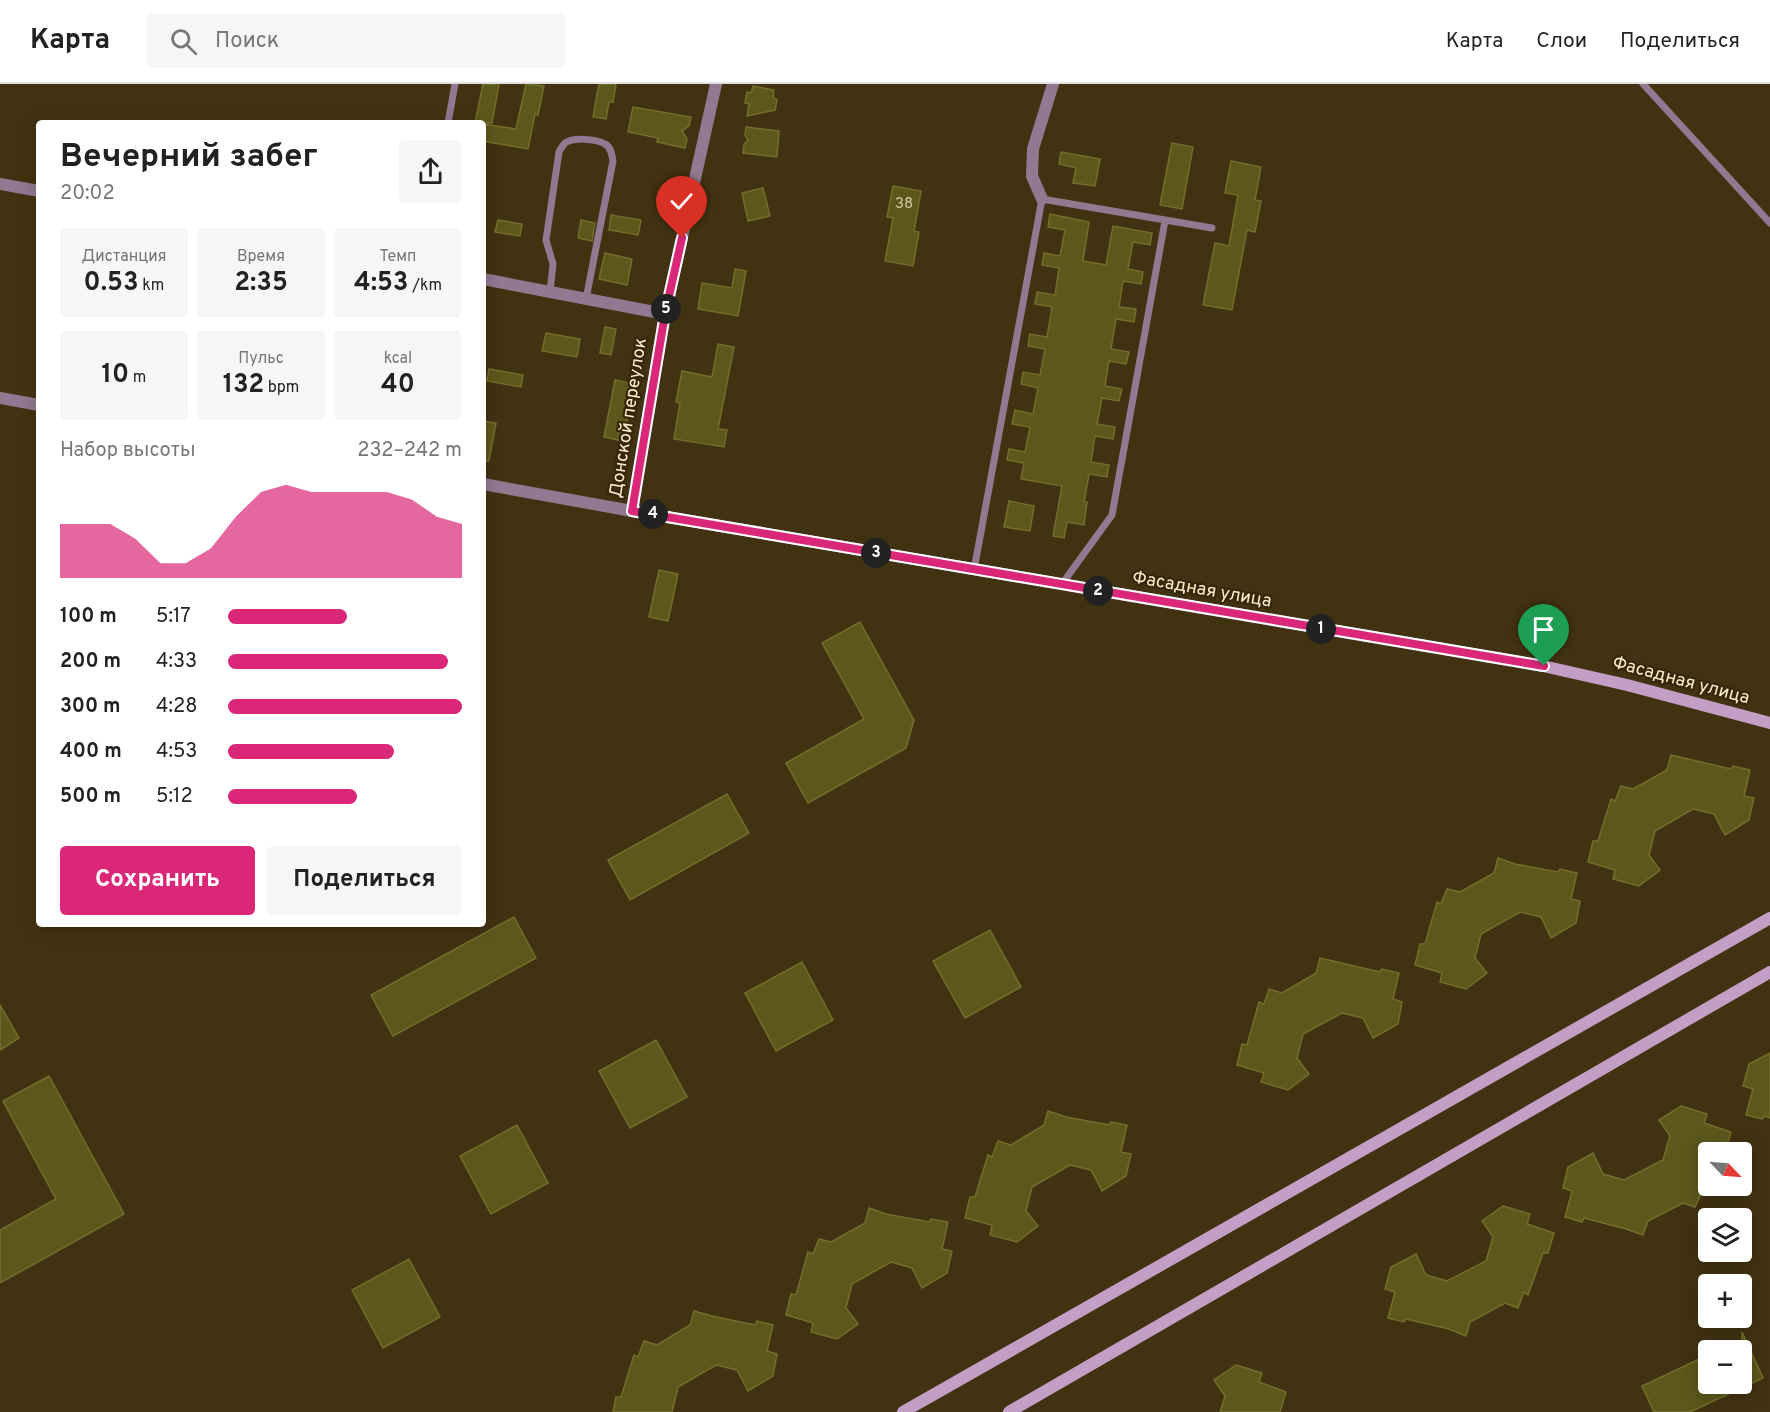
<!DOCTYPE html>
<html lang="ru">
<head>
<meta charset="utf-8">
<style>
  body { margin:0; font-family:Overpass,sans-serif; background:#f6f6f6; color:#222; height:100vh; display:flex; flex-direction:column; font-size:22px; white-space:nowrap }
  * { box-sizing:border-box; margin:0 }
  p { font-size:20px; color:#767676 }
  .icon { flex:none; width:33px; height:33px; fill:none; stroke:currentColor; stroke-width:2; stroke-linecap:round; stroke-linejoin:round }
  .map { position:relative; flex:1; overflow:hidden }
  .drawer { position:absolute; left:36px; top:36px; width:450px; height:807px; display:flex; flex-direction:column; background:#fff; border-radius:6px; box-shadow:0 3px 15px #0003 }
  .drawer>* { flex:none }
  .needle { width:39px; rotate:115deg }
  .fabs { position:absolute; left:1698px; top:1058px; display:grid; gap:12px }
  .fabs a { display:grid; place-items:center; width:54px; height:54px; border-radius:6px; background:#fff; box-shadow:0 3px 15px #0003; font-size:30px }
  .pin { position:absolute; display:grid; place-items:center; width:51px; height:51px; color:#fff; margin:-62px -26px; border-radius:50% 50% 50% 0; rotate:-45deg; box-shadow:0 0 6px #0007 }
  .pin .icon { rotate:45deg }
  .km { position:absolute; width:30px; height:30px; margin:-15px; border-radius:50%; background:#222; color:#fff; font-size:16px; line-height:30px; text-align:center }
  .round { display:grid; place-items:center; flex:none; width:63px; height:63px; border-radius:6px; background:#f6f6f6 }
  .headline { display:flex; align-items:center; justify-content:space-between; height:102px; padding:0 24px }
  h1 { font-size:33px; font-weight:700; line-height:45px }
  .figures { display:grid; grid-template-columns:repeat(3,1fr); gap:9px; height:102px; padding:6px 24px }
  .figures div { display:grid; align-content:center; border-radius:6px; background:#f6f6f6; text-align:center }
  .figures b { font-size:26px; font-weight:700 }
  .figures small { font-size:16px; font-weight:400 }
  .figures p { font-size:16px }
  .chart { height:168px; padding:12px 24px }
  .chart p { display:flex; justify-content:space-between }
  .chart svg { width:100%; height:108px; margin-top:6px; fill:#db2777; opacity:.7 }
  .primary-button { display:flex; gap:12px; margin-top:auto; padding:12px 24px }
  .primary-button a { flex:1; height:69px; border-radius:6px; background:#db2777; color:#fff; font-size:24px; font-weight:700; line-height:69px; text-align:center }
  .primary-button a+a { background:#f6f6f6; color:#222 }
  ul { padding:0 24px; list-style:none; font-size:20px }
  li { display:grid; grid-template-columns:96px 72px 1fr; align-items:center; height:45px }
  li i { height:15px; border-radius:8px; background:#db2777 }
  header { display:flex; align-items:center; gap:36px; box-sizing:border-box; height:84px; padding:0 30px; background:#fff; border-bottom:2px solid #e0e0e0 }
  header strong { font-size:28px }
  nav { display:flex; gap:33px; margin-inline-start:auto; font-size:21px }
  .search { width:420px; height:54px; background:#f6f6f6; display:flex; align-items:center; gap:15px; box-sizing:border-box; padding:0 21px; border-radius:6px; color:#767676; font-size:22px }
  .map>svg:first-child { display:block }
  .building { fill:#5c571b; stroke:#746e2c; stroke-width:1.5 }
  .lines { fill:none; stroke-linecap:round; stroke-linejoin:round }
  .lane { stroke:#907991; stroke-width:7 }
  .street { stroke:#907991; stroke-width:12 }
  .secondary { stroke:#c39ec5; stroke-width:12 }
  .route-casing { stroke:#fff; stroke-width:12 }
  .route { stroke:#db2777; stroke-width:8 }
  .labels { text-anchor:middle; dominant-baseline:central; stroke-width:4.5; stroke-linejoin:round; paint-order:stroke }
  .number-label { font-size:15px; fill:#d5c8a2 }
  .street-label { font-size:18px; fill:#fdeecf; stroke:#362806 }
</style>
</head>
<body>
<header>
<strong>Карта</strong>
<div class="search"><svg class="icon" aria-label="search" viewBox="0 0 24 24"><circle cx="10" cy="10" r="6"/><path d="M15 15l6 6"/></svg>Поиск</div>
<nav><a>Карта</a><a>Слои</a><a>Поделиться</a></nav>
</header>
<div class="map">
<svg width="1770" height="1328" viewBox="0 0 1770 1328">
  <rect width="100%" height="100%" fill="#413211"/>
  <g class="building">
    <path d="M483,0H499L492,39H475Z"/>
    <path d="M526,0L544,2L538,31L535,30L528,65L483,57V40L516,45Z"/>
    <path d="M599,0H616L613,18H609L606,35L593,33Z"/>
    <path d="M753,2L774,6L773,13L777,16L775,26L747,32L749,20L745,19L747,8L751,9Z"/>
    <path d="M633,23L691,33L689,42L682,47L687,55L685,64L657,58L658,54L628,48Z"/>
    <path d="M746,43L779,47L777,73L743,69L744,60L748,56L745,51Z"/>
    <path d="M1172,59L1193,63L1182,125L1160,121Z"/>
    <path d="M1061,68L1100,75L1095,102L1073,99L1076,84L1059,80Z"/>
    <path d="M1231,77L1261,83L1255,116L1261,117L1255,148L1247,146L1232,226L1203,221L1215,159L1229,162L1238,111L1225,109Z"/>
    <path d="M893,102L921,107L914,147L919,148L913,182L885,177L893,134L887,133Z"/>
    <path d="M763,104L770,132L748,137L742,109Z"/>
    <path d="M1050,130L1089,138L1083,177L1106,181L1113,142L1152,149L1150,161L1133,158L1128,185L1143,188L1141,200L1123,197L1119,223L1136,225L1134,238L1116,235L1111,265L1129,268L1126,280L1109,277L1105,302L1122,305L1119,317L1102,314L1097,340L1115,343L1113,355L1095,352L1091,378L1109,381L1107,393L1089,390L1084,418H1087L1084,441L1067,438L1064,454L1053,452L1062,402L1021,395L1024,379L1007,376L1009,365L1025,368L1030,343L1012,340L1015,326L1033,330L1038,304L1021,300L1023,288L1040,291L1045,265L1028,262L1030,250L1047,253L1052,223L1035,220L1037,208L1055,211L1059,184L1042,181L1044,169L1060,172L1065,146L1048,143Z"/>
    <path d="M611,131L641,136L638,151L609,146Z"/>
    <path d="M498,136L522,140L520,152L495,148Z"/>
    <path d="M581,136L595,139L592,157L578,154Z"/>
    <path d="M605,169L632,175L627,201L599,195Z"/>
    <path d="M735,185L746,187L738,232L698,225L702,199L732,204Z"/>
    <path d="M605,243L616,245L611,271L600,269Z"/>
    <path d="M546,249L580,255L577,273L542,267Z"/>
    <path d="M718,260L734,263L718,345L727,346L724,363L674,355L680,319L676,318L682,287L712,293Z"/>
    <path d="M489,285L523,291L521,303L487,297Z"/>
    <path d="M615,296L634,300L623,357L604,353Z"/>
    <path d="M483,337L496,339L489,377H483Z"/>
    <path d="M1009,417L1034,422L1030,447L1004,443Z"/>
    <path d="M659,486L678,490L668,537L649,533Z"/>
    <path d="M860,538L914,636L906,664L808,719L786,679L864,635L822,559Z"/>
    <path d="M1671,671L1731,685L1733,682L1750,686L1744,712L1754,714L1749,736L1725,751L1714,730L1693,725L1655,747L1649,771L1660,786L1639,802L1613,795L1615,786L1588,778L1593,757H1598L1611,715L1615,717L1621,702L1633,705L1667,686Z"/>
    <path d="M727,710L749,749L630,816L608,776Z"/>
    <path d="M1498,774L1515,780L1558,788L1560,785L1577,789L1571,815L1580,817L1576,839L1551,854L1541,833L1520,828L1481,850L1475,874L1487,889L1466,905L1440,898L1442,889L1415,881L1420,860H1425L1437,818L1441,820L1447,805L1460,808L1494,789Z"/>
    <path d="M514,833L536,874L393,952L371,911Z"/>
    <path d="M990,846L1021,903L965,934L933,877Z"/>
    <path d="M1320,874L1380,888L1382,885L1399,889L1393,915L1402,918L1398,940L1373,954L1363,934L1342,929L1303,950L1297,974L1309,990L1288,1006L1261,998L1264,989L1237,981L1242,960L1247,961L1259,918L1264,920L1269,905L1282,909L1316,889Z"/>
    <path d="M802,878L833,936L776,967L745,909Z"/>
    <path d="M0,921L19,954L0,966Z"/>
    <path d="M656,956L687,1013L630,1044L599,987Z"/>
    <path d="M1770,969V1034L1764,1032L1762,1035L1746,1031L1753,1005L1743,1002L1749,980Z"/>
    <path d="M49,992L124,1130L0,1199V1146L56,1115L3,1017Z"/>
    <path d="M1681,1022L1707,1030L1704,1039L1731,1048L1725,1068H1708V1102L1706,1110L1702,1108L1695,1123L1683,1119L1648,1137L1643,1151L1626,1145L1584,1134L1582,1138L1565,1133L1572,1107L1563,1104L1568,1083L1593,1069L1603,1090L1624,1096L1663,1076L1670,1052L1659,1036Z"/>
    <path d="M1048,1027L1066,1033L1109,1041L1111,1038L1127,1041L1121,1068L1131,1070L1126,1092L1102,1107L1091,1086L1070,1081L1032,1103L1026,1127L1038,1142L1017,1158L990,1151L992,1141L965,1134L970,1113H975L988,1071L992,1073L998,1057L1011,1061L1044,1041Z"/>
    <path d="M517,1041L548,1099L491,1130L460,1072Z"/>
    <path d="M1503,1122L1530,1130L1527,1140L1554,1149L1548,1169H1543L1528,1211L1524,1208L1518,1224L1505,1219L1470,1238L1466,1252L1449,1245L1406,1235L1404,1238L1388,1234L1395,1208L1385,1205L1391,1183L1416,1170L1426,1191L1447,1197L1486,1177L1493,1153L1482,1137Z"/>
    <path d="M869,1124L886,1130L929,1138L931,1135L948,1138L942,1165L952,1167L947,1189L922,1204L912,1184L891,1178L852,1200L846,1224L858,1240L837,1255L811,1248L813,1239L786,1231L791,1210L796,1211L808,1168L813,1170L819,1155L831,1158L865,1139Z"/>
    <path d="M409,1175L440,1233L383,1264L352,1206Z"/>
    <path d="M694,1227L712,1232L755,1241L757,1237L773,1241L767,1267L777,1270L773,1292L748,1307L737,1286L716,1281L678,1303L672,1328H613L616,1313H621L634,1271L638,1273L644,1257L657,1261L690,1241Z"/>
    <path d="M1742,1248L1763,1294L1690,1328H1654L1642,1302L1708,1271V1299H1742Z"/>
    <path d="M1236,1281L1262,1289L1259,1298L1286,1308L1280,1328H1220L1225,1312L1214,1296Z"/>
  </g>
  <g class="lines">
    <g class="lane">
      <path d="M1643,0L1770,139"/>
      <path d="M448,39L455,0"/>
      <path d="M550,208L553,180L546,156L559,68C559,67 564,60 565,59C573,53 596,55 605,60C611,63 612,71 613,77L586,215"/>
      <path d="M974,486L1042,115L1212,144"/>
      <path d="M1062,500L1112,431L1165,137"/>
    </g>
    <g class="street">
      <path d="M0,100L39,107"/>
      <path d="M1042,115L1032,92L1033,65L1053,0"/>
      <path d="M483,195L665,230"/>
      <path d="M0,314L39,321"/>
      <path d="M483,400L632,427L665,230L716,0"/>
    </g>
    <g class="secondary">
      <path d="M632,427L1543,582L1627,601L1770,639"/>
      <path d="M903,1328L1770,834"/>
      <path d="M1009,1328L1770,888"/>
    </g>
  </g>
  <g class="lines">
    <defs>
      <path id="route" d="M682,154L665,230L632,427L1544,582"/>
    </defs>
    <use href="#route" class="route-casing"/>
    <use href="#route" class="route"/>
  </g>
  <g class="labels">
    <g class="number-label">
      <text x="904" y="120">38</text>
    </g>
    <g class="street-label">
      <text transform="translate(629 334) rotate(-81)">Донской переулок</text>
      <text transform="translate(1202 506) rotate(10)">Фасадная улица</text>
      <text transform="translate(1681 597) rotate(15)">Фасадная улица</text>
    </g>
  </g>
</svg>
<div class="fabs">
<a><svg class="needle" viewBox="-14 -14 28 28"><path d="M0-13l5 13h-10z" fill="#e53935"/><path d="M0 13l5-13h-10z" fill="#767676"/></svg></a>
<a><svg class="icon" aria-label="layers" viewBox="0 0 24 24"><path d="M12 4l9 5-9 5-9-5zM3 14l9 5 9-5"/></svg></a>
<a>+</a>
<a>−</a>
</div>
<div class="pin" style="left:1544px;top:582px;background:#1e9e55"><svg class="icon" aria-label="arrive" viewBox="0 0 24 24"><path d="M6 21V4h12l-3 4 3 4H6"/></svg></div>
<div class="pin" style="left:682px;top:154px;background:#d93025"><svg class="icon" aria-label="check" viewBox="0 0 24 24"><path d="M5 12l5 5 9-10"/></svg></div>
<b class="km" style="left:1321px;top:545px">1</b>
<b class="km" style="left:1098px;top:507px">2</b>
<b class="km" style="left:876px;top:469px">3</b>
<b class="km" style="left:653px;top:430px">4</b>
<b class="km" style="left:666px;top:225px">5</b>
<section class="drawer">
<div class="headline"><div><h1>Вечерний забег</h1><p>20:02</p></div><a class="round"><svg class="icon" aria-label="share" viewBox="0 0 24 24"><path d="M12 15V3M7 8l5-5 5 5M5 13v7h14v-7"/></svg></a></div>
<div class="figures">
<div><p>Дистанция</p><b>0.53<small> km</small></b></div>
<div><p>Время</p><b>2:35</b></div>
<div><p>Темп</p><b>4:53<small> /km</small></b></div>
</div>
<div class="figures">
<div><b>10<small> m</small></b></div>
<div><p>Пульс</p><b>132<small> bpm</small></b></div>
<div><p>kcal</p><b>40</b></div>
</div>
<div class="chart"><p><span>Набор высоты</span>232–242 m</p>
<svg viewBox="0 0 160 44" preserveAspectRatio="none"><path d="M0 44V22L10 22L20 22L30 28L40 38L50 38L60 32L70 19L80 9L90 6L100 9L110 9L120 9L130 9L140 12L150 19L160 22V44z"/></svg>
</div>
<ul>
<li><b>100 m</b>5:17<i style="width:51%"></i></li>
<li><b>200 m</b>4:33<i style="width:94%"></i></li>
<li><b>300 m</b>4:28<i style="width:100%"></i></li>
<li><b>400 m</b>4:53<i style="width:71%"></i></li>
<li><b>500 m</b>5:12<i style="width:55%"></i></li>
</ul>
<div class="primary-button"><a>Сохранить</a><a>Поделиться</a></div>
</section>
</div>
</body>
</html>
